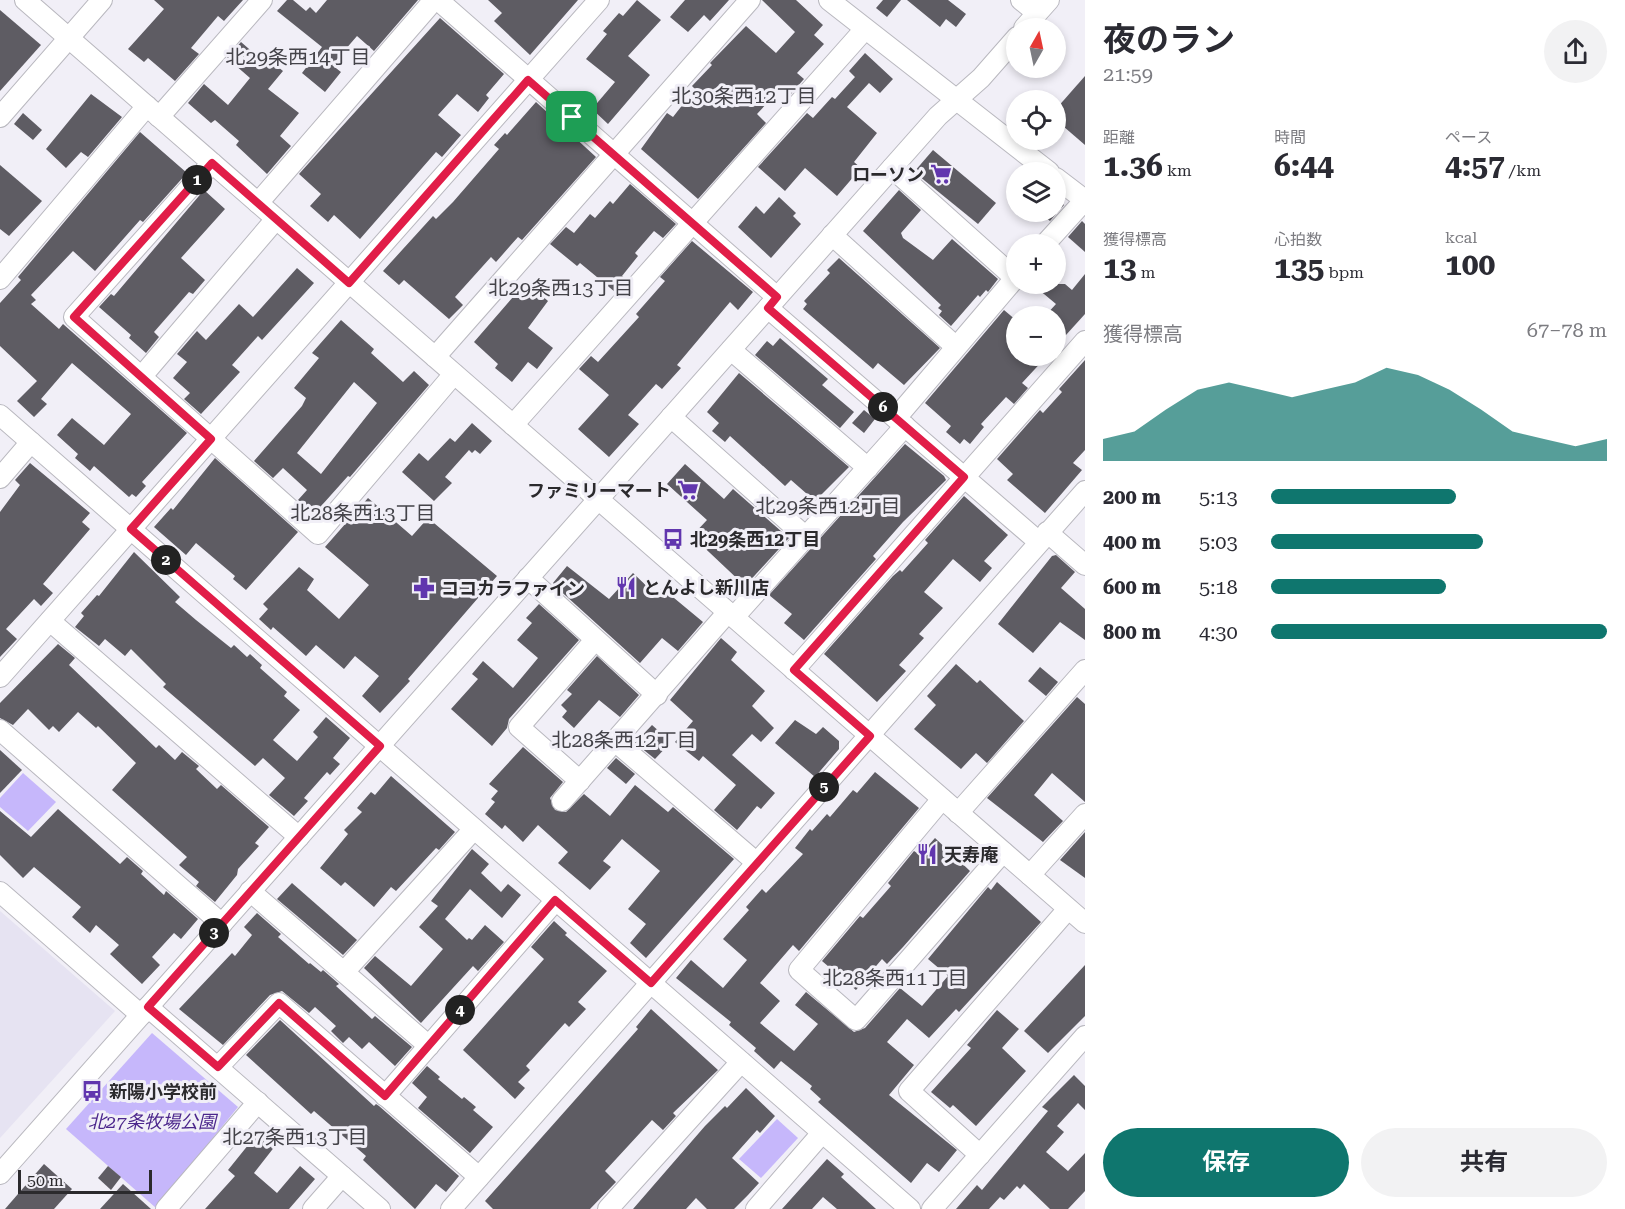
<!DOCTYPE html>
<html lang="ja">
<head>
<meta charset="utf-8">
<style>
  body { margin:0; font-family:"Roboto Serif","Noto Sans JP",serif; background:#f2f2f3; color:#2b2b33; height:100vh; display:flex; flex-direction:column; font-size:22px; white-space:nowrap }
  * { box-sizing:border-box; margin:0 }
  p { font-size:20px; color:#7c7c81 }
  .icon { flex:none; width:33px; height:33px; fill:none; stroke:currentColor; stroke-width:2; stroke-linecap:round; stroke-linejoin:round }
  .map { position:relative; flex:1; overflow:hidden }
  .sheet { display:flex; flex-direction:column; background:#fff; width:540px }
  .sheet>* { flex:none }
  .needle { width:39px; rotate:9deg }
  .fabs { position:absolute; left:1006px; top:18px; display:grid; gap:12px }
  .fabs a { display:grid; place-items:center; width:60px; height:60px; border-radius:50%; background:#fff; box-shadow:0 3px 9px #0003; font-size:30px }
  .scale { position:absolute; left:18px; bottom:15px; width:134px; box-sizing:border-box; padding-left:6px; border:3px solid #2b2a2d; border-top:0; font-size:16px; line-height:21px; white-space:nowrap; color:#2b2a2d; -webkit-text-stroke:4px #f1eff7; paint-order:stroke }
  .pin { position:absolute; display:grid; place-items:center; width:51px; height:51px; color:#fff; margin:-26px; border-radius:12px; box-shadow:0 3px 9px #0006 }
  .km { position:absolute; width:30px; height:30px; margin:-15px; border-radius:50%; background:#222; color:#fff; font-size:16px; line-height:30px; text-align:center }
  .round { display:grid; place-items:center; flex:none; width:63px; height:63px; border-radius:32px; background:#f2f2f3 }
  .headline { display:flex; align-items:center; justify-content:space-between; height:102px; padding:0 18px }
  h1 { font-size:33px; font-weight:700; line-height:45px }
  .stats { display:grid; grid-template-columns:repeat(3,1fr); gap:9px; height:102px; padding:6px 18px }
  .stats div { display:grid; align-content:center }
  .stats b { font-size:30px; font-weight:700 }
  .stats small { font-size:16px; font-weight:400 }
  .stats p { font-size:16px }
  .chart { height:168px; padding:12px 18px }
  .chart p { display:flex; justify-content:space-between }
  .chart svg { width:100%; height:108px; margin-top:6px; fill:#0f766e; opacity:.7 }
  .button { display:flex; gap:12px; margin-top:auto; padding:12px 18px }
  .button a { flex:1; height:69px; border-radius:36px; background:#0f766e; color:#fff; font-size:24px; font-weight:700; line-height:69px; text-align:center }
  .button a+a { background:#f2f2f3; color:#2b2b33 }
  ul { padding:0 18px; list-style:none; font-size:20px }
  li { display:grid; grid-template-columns:96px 72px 1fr; align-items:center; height:45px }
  li i { height:15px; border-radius:8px; background:#0f766e }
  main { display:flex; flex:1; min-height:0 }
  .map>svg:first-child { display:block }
  .built { fill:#e6e3f2 }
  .green { fill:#c6b7fb }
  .building { fill:#5e5c63; fill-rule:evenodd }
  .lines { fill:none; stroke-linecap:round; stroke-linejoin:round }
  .minor-casing { stroke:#b9b8bf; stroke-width:22 }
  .minor { stroke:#fff; stroke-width:20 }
  .route-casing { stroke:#fff; stroke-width:12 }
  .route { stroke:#e11d48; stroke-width:8 }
  .labels { text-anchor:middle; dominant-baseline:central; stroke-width:6; stroke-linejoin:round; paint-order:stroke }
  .poi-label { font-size:18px; font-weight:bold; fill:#2b2a2d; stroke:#f1eff7; text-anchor:start }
  .park-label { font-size:18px; font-style:italic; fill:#4c278c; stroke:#f1eff7 }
  .neighbourhood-label { font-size:20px; fill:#444349; stroke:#f1eff7 }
</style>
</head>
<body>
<main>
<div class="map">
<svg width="1085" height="1209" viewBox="0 0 1085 1209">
  <rect width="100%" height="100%" fill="#f1eff7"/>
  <path class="built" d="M0,911L115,1011L0,1138Z"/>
  <g class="green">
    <path d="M23,773L56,802L28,831L0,807V798Z"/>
    <path d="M152,1033L238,1107L156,1208L66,1129Z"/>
    <path d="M777,1119L798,1138L761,1178L739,1159Z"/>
  </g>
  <g class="building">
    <path d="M154,0H243L224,21L218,16L191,48L199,54L175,81L148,58L144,62L128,49L164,9Z"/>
    <path d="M287,0H293L306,11L310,7L316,13L327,0H418L374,51L357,36L332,65L341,72L325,92L302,73L322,47L277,11Z"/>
    <path d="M488,0H578L530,55L494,21L502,13Z"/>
    <path d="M637,0L661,20L628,56L650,75L608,124L592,109L615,82L586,59L607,34L603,31L619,13L623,16Z"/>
    <path d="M685,0H729L710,21L704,15L688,32L670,17Z"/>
    <path d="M762,0H796L823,25L814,35L824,44L797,73L804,79L790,95L782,87L757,114L766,123L698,199L641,149L667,113L673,117L695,89L692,86L712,65L710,63L746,26L776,53L795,32Z"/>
    <path d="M883,0H901L887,17L876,8Z"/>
    <path d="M907,0H948L966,14L956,27L946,19L940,27Z"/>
    <path d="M0,10L41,45L0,91Z"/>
    <path d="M440,18L504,74L486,95L489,98L478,112L457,94L438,115L461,135L442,157L436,152L360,239L334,215L328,222L310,206L321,194L299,174Z"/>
    <path d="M241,42L264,62L267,58L283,71L268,89L299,113L280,136L291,146L267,174L236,145L239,141L215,120L211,123L188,103L204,84L228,105L250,78L227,58Z"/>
    <path d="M865,53L893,79L880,93L869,83L847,107L877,133L854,162L861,168L837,196L805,168L785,191L758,167L807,113L813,118L832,97L835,99L855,77L849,71Z"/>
    <path d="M1085,76V145L1056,120V109Z"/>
    <path d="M91,94L122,117L88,157L81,152L66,168L46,149Z"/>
    <path d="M536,102L596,157L522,240L518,237L496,262L491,257L455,297L463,305L449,319L404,280L399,285L383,271L433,216L436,219L453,202L499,149L494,145L505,133L507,135Z"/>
    <path d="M23,113L42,130L33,140L14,124Z"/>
    <path d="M140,132L187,173L143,222L140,220L95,271L73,251L31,295L36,300L31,304L59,329L63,324L187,433L142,482L146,486L136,497L132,494L129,497L94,466L90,471L75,458L78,454L57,435L72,418L104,445L131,414L72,363L41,399L47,404L34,417L17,401L37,381L0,346V303L21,280L18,277Z"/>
    <path d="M933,150L996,203L978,224L914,172Z"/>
    <path d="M0,165L42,201L9,236L0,229Z"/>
    <path d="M630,184L676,224L663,238L654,231L635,253L638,256L622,276L626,279L615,292L580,263L577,266L550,244L566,227L574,233L590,214L595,218L610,201L613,204Z"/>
    <path d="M204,190L225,209L181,258L205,280L193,294L189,292L154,332L159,337L146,353L129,338L131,335L99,307L111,294L114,296Z"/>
    <path d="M899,190L921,210L901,233L903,238L933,260L952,239L998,279L988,292L986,290L980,297L978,295L951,326L939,315L942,311L938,308L941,305L863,231Z"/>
    <path d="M779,197L796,213L793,216L801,224L771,258L738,227L756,206L764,214Z"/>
    <path d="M1056,198L1064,205L1050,221L1039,212H1056Z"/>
    <path d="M1082,221L1085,224V252L1068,237Z"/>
    <path d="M692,241L753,292L738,310L730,302L677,365L681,368L662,389L656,384L628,415L639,424L609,457L578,429L609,395L579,369L591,356L598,362L639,317L636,314L665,281L660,277Z"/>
    <path d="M839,258L940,348L904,385L878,363L873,369L803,309L807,304L804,301L830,273L827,270Z"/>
    <path d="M297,268L314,283L273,328L262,340L258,336L232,365L240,372L201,414L184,399L190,393L173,378L187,362L177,354L197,331L206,340L239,304L253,317Z"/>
    <path d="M1085,274V314L1056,346V316H1045L1056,304L1032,284H1065L1072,290Z"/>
    <path d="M526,282L548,301L528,328L553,348L537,369L528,362L512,382L495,368L498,364L474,342Z"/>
    <path d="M1004,310L1017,321V356H1047L1022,383L1028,388L1014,404L1006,397L981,424L984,427L970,444L964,439L960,444L946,432L951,426L925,403Z"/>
    <path d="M341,320L374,349L371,353L403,382L414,371L429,385L350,477L348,476L314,514L298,500L307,490L283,468L273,478L254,461L302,406L306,398L294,388L319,358L312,353ZM354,382L377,403L321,474L297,453Z"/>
    <path d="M780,338L828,379L822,385L854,412L840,428L755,355L767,341L773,346Z"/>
    <path d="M1085,360V450L1073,463L1082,470L1045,513L1007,480L1013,474L997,459L1040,410L1043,413L1062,392L1059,389Z"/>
    <path d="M739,373L849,467L815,501L791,480L785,486L730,436L725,442L712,431L719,423L707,412Z"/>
    <path d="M864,410L875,419L864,433L852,423Z"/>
    <path d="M472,423L492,441L480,454L475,450L472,453L469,450L445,477L452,483L434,501L402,472L419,453L428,461L450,438L455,442Z"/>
    <path d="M905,444L944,476L946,480L903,522L873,556L876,559L804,640L784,623L792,614L769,595Z"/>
    <path d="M215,458L298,532L246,590L233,579L235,576L196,543L186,555L154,527L171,508L173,510Z"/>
    <path d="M30,463L90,513L82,522L90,529L43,584L53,593L41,606L34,599L6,629L17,639L0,657V512L20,485L15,480Z"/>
    <path d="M685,464L724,499L733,489L789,538L745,586L692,536L707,520L667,484Z"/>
    <path d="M964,496L1008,535L984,561L992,568L980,582L953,559L924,592L943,608L919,634L924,638L899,665L906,671L877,702L824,654L893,576L900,570L902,572L928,543L925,540Z"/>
    <path d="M368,498L412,536L428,518L497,576L408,679L410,681L380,713L362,696L379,676L355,656L344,669L316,645L306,656L273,627L271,630L259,619L268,609L263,604L299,567L314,579L307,590L339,619L369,585L325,547Z"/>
    <path d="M134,552L180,597L175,602L196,620L231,648L234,645L247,657L250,654L262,665L260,668L287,692L284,696L300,710L273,740L297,761L318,737L313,732L326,717L350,738L333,758L340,764L330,775L327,772L304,798L308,801L294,816L269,795L285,778L263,758L255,766L163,687L166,684L131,649L125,656L105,639L99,646L75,627L84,616L81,613L97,595L99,596Z"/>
    <path d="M1056,555L1075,572L1061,588L1085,609V640L1060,622L1033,653L998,624L1052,556Z"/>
    <path d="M567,566L609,599L633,573L656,595L662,588L703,622L678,651L662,638L640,663L555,586L553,583Z"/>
    <path d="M539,604L579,640L509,719L507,728L492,746L451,709L478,679L472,674L483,661L513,688L538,658L517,640L532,623L526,618Z"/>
    <path d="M721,638L737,652L731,660L765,691L752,706L774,728L761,742L752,734L732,755L775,793L761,809L757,806L737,830L714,810L736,785L703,756L699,761L675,742L693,721L670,700Z"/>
    <path d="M58,644L75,658L69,665L156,748L159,745L175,760L182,752L199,766L196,769L217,789L221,785L269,827L255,843L259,846L238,869L237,875L215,902L196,886L199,882L179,865L187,857L112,790L136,763L98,726L96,728L78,712L59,732L53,726L49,730L28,709L13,725L0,718V703Z"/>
    <path d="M597,656L639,695L620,717L599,700L574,728L562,717L567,711L561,705L572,694L567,690Z"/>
    <path d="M956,664L977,683L980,680L1024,721L987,763L976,753L961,769L914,729L936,705L927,696Z"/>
    <path d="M1040,667L1058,682L1046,696L1028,681Z"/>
    <path d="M1077,697L1085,704V802L1052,773L1034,795L1063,821L1043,842L987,798Z"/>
    <path d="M795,720L816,734L823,727L839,741V749L815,777L775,743Z"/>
    <path d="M652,725L671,742L655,759L635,743Z"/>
    <path d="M523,747L563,782L550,798L555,810L566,812L584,794L610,816L635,785L668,812L673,807L734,859L646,958L630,943L646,924L628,909L660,871L622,839L603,861L611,867L590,890L558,863L568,852L538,825L523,842L505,825L502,829L485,814L495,802L491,799L498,791L489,784Z"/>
    <path d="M0,750L22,770L0,793Z"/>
    <path d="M616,758L635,774L626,784L607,768Z"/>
    <path d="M875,772L919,808L799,951L793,945L760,983L780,1001L760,1023L794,1051L818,1024L795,1005L806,992L854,1032L865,1028L900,988L922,1006L948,976L928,959L988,887L991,890L997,882L1041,922L959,1012L956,1009L929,1038L907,1019L887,1042L914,1065L889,1095L957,1150L939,1172L927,1163L911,1183L818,1102L821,1099L810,1089L812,1086L781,1061L774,1069L754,1051L756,1048L729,1025L731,1022L676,978L691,960L723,988L747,960L723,939L749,910L746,907L762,889L766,893L803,854L795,848L810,829L812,831L827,814L830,817L853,790L857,793Z"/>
    <path d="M391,776L455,832L439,850L436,848L396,891L391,887L374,907L345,882L341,886L320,868L348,834L344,830L362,812L357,808L371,792L375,795Z"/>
    <path d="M58,809L120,864L127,857L143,871L141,874L164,895L166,891L198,919L181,939L174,933L152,957L160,965L142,984L110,954L119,945L96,925L90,933L72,917L81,907L34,867L23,878L0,855V811L31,837Z"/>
    <path d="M1085,832V878L1060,860Z"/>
    <path d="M935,838L970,871L903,947L887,964L882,959L856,990L822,961L860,916L863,918L891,886L888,883L914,851L920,855Z"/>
    <path d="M472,849L489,864L481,873L501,892L508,884L521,895L502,918L470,889L445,919L467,940L469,938L472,940L485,925L504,942L478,971L473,966L421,1023L364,968L375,956L411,986L443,949L419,927L438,906L431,901Z"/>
    <path d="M292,883L357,940L343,955L277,899Z"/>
    <path d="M257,913L281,934L278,937L309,964L310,963L321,972L323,970L339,984L336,986L372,1019L375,1016L412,1047L395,1066L369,1042L362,1049L349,1037L343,1043L331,1031L336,1026L315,1007L309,1013L282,991L270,995L223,1045L179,1009L232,953L235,956L252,935L244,927Z"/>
    <path d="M554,921L567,933L565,935L607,971L578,1002L586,1009L569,1027L565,1023L526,1066L530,1070L518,1082L525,1088L515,1099L463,1050L544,959L531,947Z"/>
    <path d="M1085,965V1016L1048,1053L1024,1031Z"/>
    <path d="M651,1009L718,1070L673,1113L676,1116L663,1130L652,1120L605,1171L616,1182L590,1209H493L485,1201L638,1029L636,1027Z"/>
    <path d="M997,1010L1019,1029L1002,1048L1026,1071L976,1126L953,1105L950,1108L931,1092L971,1048L967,1045Z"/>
    <path d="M280,1020L374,1106L376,1104L379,1106L459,1176L446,1192L436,1184L415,1209L363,1160L366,1156L314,1111L311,1114L246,1055Z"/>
    <path d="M427,1066L440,1077L438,1079L462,1099L464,1097L476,1107L473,1110L493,1127L470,1153L418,1108L427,1097L412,1083Z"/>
    <path d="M1074,1075L1085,1086V1110L1078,1103L1057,1126L1064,1132L1046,1152L1068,1171L1085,1153V1191L1068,1209H1050L1024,1184L1020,1189L1017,1186L1004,1200L1000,1197L989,1209H956L977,1185L982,1190L1048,1111L1042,1107Z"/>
    <path d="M746,1088L775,1116L760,1133L757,1130L732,1158L759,1183L748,1195L734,1209H707L696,1198L686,1209H633L705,1126L725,1106L727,1108Z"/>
    <path d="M266,1130L279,1141L254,1173L277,1193L300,1166L315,1179L289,1209H205L235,1176L228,1170L257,1134L260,1136Z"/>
    <path d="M827,1159L844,1174L841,1177L876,1209H837L823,1197L812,1209H782Z"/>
    <path d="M44,1164L72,1189L54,1209H5Z"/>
    <path d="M108,1166L121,1177L111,1190L98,1178Z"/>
    <path d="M123,1184L151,1209H100Z"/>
  </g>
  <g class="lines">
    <defs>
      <g id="minor">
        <path d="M25,0L1085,923"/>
        <path d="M438,0L777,297"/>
        <path d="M829,0L1049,172"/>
        <path d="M1021,0L1037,13"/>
        <path d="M1024,28L1049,0"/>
        <path d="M0,117L102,0"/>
        <path d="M159,117L262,0"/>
        <path d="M212,163L74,317L318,534L454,374"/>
        <path d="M892,168L1015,278"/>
        <path d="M1056,178L1085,200"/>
        <path d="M258,203L434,0"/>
        <path d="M832,235L955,346"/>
        <path d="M1045,244L1085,200"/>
        <path d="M0,279L147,106"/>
        <path d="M768,308L1039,542"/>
        <path d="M731,350L868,468"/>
        <path d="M435,357L750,0"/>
        <path d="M142,376L276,219"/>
        <path d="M0,415L910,1209"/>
        <path d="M671,417L806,537"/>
        <path d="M896,418L1017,276"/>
        <path d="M513,425L865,29"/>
        <path d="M0,478L31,442"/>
        <path d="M1047,532L1085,565"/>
        <path d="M528,578L657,695"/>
        <path d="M734,617L905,426"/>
        <path d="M50,621L299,837"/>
        <path d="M794,670L1085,341"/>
        <path d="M0,677L599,0"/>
        <path d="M0,730L222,924"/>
        <path d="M616,742L757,863"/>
        <path d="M580,781L519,727L595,640"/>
        <path d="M942,799L799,970L856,1020L1003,852"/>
        <path d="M562,801L728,612"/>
        <path d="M958,813L1085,670"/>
        <path d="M1030,875L1085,814"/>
        <path d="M250,891L429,1046"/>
        <path d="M0,892L141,1015"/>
        <path d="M344,972L474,829"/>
        <path d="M148,1007L380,1209"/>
        <path d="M218,1067L279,1003L479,1177"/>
        <path d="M385,1096L556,900"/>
        <path d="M980,1155L909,1091L1068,909"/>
        <path d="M0,1174L938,116L981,78L1017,37"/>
        <path d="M166,1209L258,1102"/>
        <path d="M313,1209L342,1176"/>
        <path d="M451,1209L1085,491"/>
        <path d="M608,1209L741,1062"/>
        <path d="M756,1209L822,1133"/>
        <path d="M932,1209L1085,1036"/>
      </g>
    </defs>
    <use href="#minor" class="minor-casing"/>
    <use href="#minor" class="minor"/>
  </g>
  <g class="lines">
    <defs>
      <path id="route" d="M528,80L777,297L768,308L964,477L794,670L870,736L651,983L555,900L385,1096L279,1003L218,1067L148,1007L380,746L131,529L211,439L74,317L212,163L349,283Z"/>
    </defs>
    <use href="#route" class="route-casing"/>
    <use href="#route" class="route"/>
  </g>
  <defs>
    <symbol id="supermarket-bare" viewBox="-9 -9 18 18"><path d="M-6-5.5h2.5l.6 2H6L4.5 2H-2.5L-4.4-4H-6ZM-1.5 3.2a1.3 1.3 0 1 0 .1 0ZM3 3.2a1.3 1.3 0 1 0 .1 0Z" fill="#6136ae" stroke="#f1eff7" stroke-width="2.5" paint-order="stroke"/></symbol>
    <symbol id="bus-bare" viewBox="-9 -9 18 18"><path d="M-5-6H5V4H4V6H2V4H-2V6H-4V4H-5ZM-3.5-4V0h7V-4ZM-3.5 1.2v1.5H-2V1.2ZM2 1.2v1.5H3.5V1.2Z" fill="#6136ae" stroke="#f1eff7" stroke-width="2.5" paint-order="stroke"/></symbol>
    <symbol id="restaurant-bare" viewBox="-9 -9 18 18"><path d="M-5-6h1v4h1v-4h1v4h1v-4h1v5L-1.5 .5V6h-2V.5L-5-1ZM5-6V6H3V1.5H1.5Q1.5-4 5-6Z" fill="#6136ae" stroke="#f1eff7" stroke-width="2.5" paint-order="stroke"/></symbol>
    <symbol id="pharmacy-bare" viewBox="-9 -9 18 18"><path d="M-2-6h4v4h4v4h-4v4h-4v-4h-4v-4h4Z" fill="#6136ae" stroke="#f1eff7" stroke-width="2.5" paint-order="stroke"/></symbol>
  </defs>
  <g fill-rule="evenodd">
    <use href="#supermarket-bare" x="926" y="159" width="30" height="30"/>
    <use href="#supermarket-bare" x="673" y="475" width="30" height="30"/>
    <use href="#bus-bare" x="658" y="524" width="30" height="30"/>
    <use href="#restaurant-bare" x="611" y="572" width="30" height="30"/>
    <use href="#pharmacy-bare" x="409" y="573" width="30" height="30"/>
    <use href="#restaurant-bare" x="912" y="839" width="30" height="30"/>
    <use href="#bus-bare" x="77" y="1076" width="30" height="30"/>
  </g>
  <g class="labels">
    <g class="poi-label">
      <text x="924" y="174" text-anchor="end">ローソン</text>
      <text x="671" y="490" text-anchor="end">ファミリーマート</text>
      <text x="690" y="539">北29条西12丁目</text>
      <text x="643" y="587">とんよし新川店</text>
      <text x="441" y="588">ココカラファイン</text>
      <text x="944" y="854">天寿庵</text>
      <text x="109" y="1091">新陽小学校前</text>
    </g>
    <g class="park-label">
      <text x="152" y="1121">北27条牧場公園</text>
    </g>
    <g class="neighbourhood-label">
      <text x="298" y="57">北29条西14丁目</text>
      <text x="744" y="96">北30条西12丁目</text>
      <text x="561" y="288">北29条西13丁目</text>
      <text x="828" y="506">北29条西12丁目</text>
      <text x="363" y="513">北28条西13丁目</text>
      <text x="624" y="740">北28条西12丁目</text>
      <text x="895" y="978">北28条西11丁目</text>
      <text x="295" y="1137">北27条西13丁目</text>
    </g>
  </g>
</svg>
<div class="fabs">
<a><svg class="needle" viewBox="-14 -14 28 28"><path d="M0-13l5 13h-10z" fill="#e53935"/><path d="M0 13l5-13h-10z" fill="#7c7c81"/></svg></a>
<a><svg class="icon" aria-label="locate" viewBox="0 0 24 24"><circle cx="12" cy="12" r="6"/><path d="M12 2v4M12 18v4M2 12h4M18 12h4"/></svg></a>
<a><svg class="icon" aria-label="layers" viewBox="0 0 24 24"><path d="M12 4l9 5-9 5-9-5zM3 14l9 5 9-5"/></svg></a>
<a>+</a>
<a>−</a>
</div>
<div class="scale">50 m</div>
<div class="pin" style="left:572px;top:117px;background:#1e9e55"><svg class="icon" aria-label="arrive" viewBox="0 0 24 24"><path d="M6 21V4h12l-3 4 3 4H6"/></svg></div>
<b class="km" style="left:197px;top:180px">1</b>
<b class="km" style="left:166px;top:560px">2</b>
<b class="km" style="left:214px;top:933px">3</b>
<b class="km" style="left:460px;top:1010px">4</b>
<b class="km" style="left:824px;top:787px">5</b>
<b class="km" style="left:883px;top:407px">6</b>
</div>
<section class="sheet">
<div class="headline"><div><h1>夜のラン</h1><p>21:59</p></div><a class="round"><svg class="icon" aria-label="share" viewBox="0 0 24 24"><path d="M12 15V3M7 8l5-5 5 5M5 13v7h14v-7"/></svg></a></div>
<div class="stats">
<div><p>距離</p><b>1.36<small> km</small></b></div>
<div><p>時間</p><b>6:44</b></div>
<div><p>ペース</p><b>4:57<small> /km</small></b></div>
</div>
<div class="stats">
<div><p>獲得標高</p><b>13<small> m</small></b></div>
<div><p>心拍数</p><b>135<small> bpm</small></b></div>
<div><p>kcal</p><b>100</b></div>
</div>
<div class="chart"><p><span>獲得標高</span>67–78 m</p>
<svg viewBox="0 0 160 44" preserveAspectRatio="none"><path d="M0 44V35L10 32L20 23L30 15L40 12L50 15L60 18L70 15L80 12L90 6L100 9L110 15L120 23L130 32L140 35L150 38L160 35V44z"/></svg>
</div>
<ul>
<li><b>200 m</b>5:13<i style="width:55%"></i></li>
<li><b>400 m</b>5:03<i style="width:63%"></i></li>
<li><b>600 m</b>5:18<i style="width:52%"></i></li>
<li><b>800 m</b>4:30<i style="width:100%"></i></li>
</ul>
<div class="button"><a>保存</a><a>共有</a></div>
</section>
</main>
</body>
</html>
